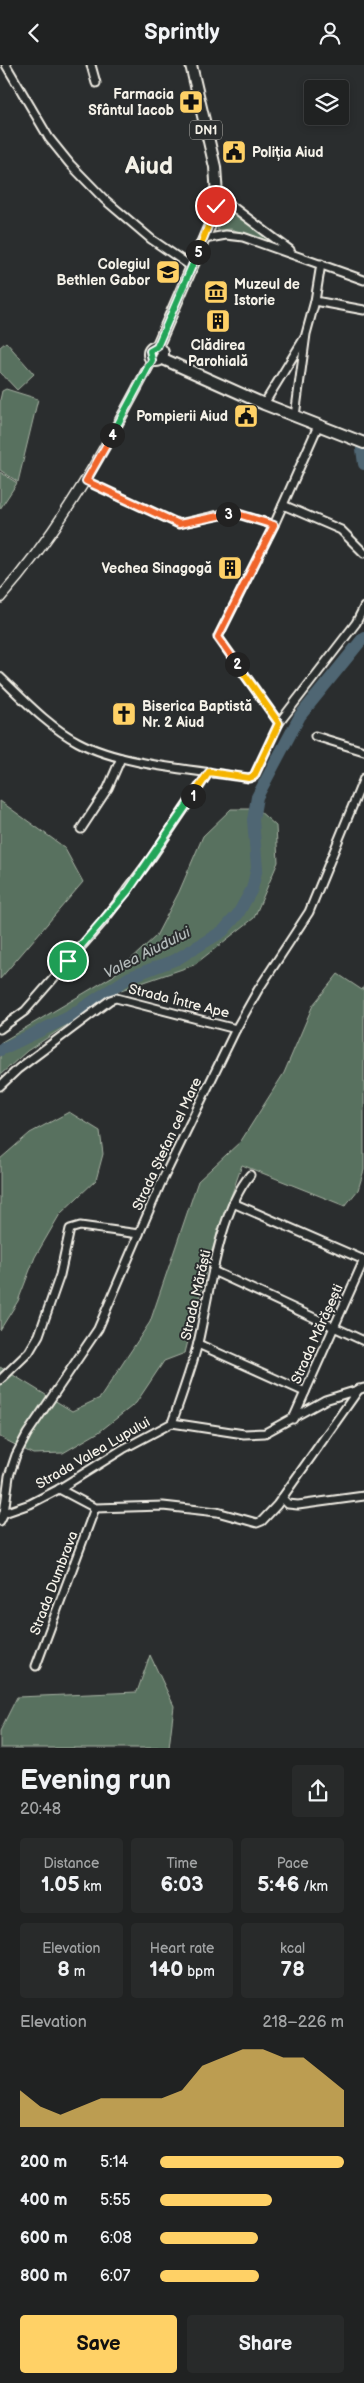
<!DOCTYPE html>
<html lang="en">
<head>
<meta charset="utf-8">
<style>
  body { margin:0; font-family:"Balsamiq Sans",sans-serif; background:#282a2a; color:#f1f3f6; height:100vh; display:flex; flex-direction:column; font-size:19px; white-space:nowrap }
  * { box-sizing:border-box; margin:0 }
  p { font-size:16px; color:#a2a4a5 }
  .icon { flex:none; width:28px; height:28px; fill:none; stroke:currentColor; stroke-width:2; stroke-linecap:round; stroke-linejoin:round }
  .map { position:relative; height:1683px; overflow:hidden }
  .panel { display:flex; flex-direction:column; background:#202222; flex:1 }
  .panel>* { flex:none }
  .buttons { position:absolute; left:304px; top:15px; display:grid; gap:10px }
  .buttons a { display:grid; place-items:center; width:45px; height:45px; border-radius:5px; background:#202222; box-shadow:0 2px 8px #0003,0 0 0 1px #3d3f40; font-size:25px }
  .pin { position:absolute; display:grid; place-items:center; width:42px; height:42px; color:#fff; margin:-21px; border:2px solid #fff; border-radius:50%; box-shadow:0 1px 5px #0007 }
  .km { position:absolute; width:25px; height:25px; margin:-12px; border-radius:50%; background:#222; color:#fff; font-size:14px; line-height:25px; text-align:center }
  .round { display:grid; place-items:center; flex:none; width:52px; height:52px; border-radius:5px; background:#282a2a }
  .headline { display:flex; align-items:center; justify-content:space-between; height:85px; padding:0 20px }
  h1 { font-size:28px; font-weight:800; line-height:38px }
  .metrics { display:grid; grid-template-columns:repeat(3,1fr); gap:8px; height:85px; padding:5px 20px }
  .metrics div { display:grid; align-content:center; border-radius:5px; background:#282a2a; text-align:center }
  .metrics b { font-size:21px; font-weight:800 }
  .metrics small { font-size:14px; font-weight:400 }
  .metrics p { font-size:14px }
  .chart { height:140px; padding:10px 20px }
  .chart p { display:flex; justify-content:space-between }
  .chart svg { width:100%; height:90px; margin-top:5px; fill:#ffd166; opacity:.7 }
  .cta { display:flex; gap:10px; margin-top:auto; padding:10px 20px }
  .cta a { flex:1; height:58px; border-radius:5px; background:#ffd166; color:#111; font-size:20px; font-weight:800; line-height:58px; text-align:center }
  .cta a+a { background:#282a2a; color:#f1f3f6 }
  ul { padding:0 20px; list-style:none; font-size:16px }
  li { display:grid; grid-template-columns:80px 60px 1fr; align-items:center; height:38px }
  li i { height:12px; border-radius:6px; background:#ffd166 }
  header { display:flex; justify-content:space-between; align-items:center; height:65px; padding:0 20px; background:#202222; font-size:22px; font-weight:800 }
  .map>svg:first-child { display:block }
  .green { fill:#59715e; stroke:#a6b1a3 }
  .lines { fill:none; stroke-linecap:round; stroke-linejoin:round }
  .river { stroke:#4f6673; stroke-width:12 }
  .minor-casing { stroke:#f4f1e8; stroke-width:11 }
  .secondary-casing { stroke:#f4f1e8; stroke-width:12 }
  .primary-casing { stroke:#f4f1e8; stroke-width:14 }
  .minor { stroke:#2a2d2e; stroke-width:7 }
  .secondary { stroke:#2a2d2e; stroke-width:9 }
  .primary { stroke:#2a2d2e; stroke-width:10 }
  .split-1-casing { stroke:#fff; stroke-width:10 }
  .split-2-casing { stroke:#fff; stroke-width:10 }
  .split-3-casing { stroke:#fff; stroke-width:10 }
  .split-4-casing { stroke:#fff; stroke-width:10 }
  .split-5-casing { stroke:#fff; stroke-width:10 }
  .split-6-casing { stroke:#fff; stroke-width:10 }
  .split-1 { stroke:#22a559; stroke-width:6 }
  .split-2 { stroke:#f5b400; stroke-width:6 }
  .split-3 { stroke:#f0652b; stroke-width:6 }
  .split-4 { stroke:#f0652b; stroke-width:6 }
  .split-5 { stroke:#22a559; stroke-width:6 }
  .split-6 { stroke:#f5b400; stroke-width:6 }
  .labels { text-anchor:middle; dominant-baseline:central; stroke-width:4; stroke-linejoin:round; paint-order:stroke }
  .shield { fill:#2a2d2e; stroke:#b7b6b0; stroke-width:1 }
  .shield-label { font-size:12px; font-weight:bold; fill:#f4f1e8 }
  .poi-label { font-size:14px; font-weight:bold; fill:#f4f1e8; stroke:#2a2d2e; text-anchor:end }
  .street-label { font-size:14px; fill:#f4f1e8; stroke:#2a2d2e }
  .water-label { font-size:15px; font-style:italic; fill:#b2b9b9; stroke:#2a2d2e }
  .town-label { font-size:24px; font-weight:bold; fill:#f4f1e8; stroke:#2a2d2e }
</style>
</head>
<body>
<header><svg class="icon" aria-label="back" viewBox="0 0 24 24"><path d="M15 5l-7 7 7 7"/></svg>Sprintly<svg class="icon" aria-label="person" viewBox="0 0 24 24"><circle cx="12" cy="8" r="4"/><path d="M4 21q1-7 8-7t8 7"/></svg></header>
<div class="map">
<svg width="364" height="1683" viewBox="0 0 364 1683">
  <rect width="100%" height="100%" fill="#2a2d2e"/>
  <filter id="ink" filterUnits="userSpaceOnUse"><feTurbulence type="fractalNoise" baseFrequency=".02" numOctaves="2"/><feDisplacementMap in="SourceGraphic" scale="10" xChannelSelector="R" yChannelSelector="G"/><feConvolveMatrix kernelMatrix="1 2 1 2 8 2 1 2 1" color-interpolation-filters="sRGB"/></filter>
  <g filter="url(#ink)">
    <g class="green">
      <path d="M225,140L275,176L273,179L231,164L217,165L222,143Z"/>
      <path d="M6,277L34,309L17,325L0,307V282Z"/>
      <path d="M6,324L38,334L18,417L0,405V335L2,326Z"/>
      <path d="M0,407L17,418L0,444Z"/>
      <path d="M0,736L64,782L83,817L0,914Z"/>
      <path d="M231,744H257L276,761L278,797L254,853L194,900L121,925L27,986L0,1010V978L113,911L156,871L179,827L203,771Z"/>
      <path d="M338,909L362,925L364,921V1105L358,1125L345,1141L242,1100L209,1194L185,1288L164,1296L136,1338L99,1367L63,1388L33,1389L0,1372V1302L72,1346L100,1333L150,1257L198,1116L241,1076L284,1008L313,940Z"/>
      <path d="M69,1047L100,1066L103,1089L96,1115L60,1149L35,1192L18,1236L0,1265V1094L30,1068Z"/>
      <path d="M150,1590L174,1641L169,1683H0V1666L17,1632L137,1627Z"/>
    </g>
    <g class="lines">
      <g class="river">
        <path d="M364,376L362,384L364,399"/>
        <path d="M0,985L67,953L130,912L177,894L223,866L238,849L252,824L257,803L253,755L257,732L300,651L364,572"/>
      </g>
      <defs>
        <g id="minor">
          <path d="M6,0L49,73L70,99L104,134L151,174L192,202"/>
          <path d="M91,0L96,18"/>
          <path d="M217,130L290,185"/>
          <path d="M204,174L226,170L243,172L364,215"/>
          <path d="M315,236L364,245"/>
          <path d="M264,339L305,272"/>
          <path d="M295,351L306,269L315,236L321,199"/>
          <path d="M86,416L179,459L227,448L238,449L274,460"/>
          <path d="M283,440L341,465L364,488"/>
          <path d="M0,612C24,635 49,662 78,677C123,701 198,705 249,713L254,711L279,658L356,558L364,542"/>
          <path d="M279,658L218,572L274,460L318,361"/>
          <path d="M315,671L364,686"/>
          <path d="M81,764L108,723L121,693"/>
          <path d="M0,964L25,946L102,858L152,792L209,707"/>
          <path d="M0,1021L18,1004L110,935L116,933L236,964"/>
          <path d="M233,1138L364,1195"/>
          <path d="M213,1206L364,1276"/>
          <path d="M198,1279L305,1327"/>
          <path d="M0,1315L29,1287L39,1270L60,1210L70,1164L80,1161L139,1169"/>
          <path d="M293,1354L364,1195"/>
          <path d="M172,1358C181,1332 191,1305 198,1278C209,1230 219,1147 250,1110"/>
          <path d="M59,1424L95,1443L163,1441L217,1447L257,1458L262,1456L277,1440L359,1324"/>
          <path d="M282,1433L288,1439L298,1440L364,1431"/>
          <path d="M4,1448L30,1439L59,1424L123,1384L172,1358L244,1369L265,1368L325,1335L364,1323"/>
          <path d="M0,1456L4,1448L9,1411L16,1390L27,1369L98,1264L160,1120L236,964L258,925L309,847L364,713"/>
          <path d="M36,1601L95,1443"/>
        </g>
        <path id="secondary" d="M0,533C63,462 108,379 152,295"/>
        <g id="primary">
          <path d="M157,282L210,160L217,130L215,102L191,0"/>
          <circle cx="156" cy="289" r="7"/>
          <path d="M161,293L264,339L364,378"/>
        </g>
      </defs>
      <use href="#minor" class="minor-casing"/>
      <use href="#secondary" class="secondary-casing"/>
      <use href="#primary" class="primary-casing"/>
      <use href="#minor" class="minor"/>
      <use href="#secondary" class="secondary"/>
      <use href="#primary" class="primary"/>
    </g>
  </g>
  <g class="lines" filter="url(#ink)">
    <defs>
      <path id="split-1" d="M68,896L128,826L193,731"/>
      <path id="split-2" d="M193,731L209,707L249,713L254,711L279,658L237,599"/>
      <path id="split-3" d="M228,449H238L274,460L218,572L237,599"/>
      <path id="split-4" d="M112,370L86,416L179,459L228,449"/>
      <path id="split-5" d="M112,370L152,295L150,286L157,282L198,187"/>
      <path id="split-6" d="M198,187L216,141"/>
    </defs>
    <use href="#split-1" class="split-1-casing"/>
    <use href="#split-2" class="split-2-casing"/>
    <use href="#split-3" class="split-3-casing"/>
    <use href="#split-4" class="split-4-casing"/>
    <use href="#split-5" class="split-5-casing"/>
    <use href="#split-6" class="split-6-casing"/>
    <use href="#split-1" class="split-1"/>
    <use href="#split-2" class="split-2"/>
    <use href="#split-3" class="split-3"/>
    <use href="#split-4" class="split-4"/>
    <use href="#split-5" class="split-5"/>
    <use href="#split-6" class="split-6"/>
  </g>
  <defs>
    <symbol id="pharmacy-square" viewBox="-11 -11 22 22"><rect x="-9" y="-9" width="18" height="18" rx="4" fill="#ffd166" stroke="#2a2d2e"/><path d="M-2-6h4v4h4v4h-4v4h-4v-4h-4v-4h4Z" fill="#111"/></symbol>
    <symbol id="civic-square" viewBox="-11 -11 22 22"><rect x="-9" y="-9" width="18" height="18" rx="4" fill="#ffd166" stroke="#2a2d2e"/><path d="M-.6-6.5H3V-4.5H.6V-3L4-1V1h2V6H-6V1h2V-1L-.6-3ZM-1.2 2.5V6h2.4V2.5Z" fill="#111"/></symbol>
    <symbol id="university-square" viewBox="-11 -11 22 22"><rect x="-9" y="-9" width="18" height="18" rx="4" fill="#ffd166" stroke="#2a2d2e"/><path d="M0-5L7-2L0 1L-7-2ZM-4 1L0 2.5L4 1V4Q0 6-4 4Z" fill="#111"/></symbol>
    <symbol id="museum-square" viewBox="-11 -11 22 22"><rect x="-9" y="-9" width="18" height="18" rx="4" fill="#ffd166" stroke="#2a2d2e"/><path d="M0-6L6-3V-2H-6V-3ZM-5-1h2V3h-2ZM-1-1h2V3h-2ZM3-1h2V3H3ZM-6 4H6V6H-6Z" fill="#111"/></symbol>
    <symbol id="building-square" viewBox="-11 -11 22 22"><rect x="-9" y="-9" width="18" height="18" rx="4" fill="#ffd166" stroke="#2a2d2e"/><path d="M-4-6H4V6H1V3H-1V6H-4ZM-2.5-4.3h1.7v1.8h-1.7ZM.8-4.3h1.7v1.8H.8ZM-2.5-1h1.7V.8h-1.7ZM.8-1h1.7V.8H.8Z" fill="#111"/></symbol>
    <symbol id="church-square" viewBox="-11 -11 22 22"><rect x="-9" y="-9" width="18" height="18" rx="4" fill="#ffd166" stroke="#2a2d2e"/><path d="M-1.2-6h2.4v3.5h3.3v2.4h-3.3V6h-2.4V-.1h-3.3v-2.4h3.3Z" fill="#111"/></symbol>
  </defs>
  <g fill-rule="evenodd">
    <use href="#pharmacy-square" x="177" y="23" width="28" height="28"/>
    <use href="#civic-square" x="220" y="73" width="28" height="28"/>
    <use href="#university-square" x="154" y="193" width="28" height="28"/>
    <use href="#museum-square" x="202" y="213" width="28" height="28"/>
    <use href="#building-square" x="204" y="242" width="28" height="28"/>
    <use href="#civic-square" x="232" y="337" width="28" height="28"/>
    <use href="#building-square" x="216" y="489" width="28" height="28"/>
    <use href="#church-square" x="110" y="635" width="28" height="28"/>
  </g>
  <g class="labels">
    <rect class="shield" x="190" y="55.5" width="32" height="19" rx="4"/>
    <g class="shield-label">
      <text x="206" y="65">DN1</text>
    </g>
    <g class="poi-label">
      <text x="174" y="29">Farmacia<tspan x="174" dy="16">Sfântul Iacob</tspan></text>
      <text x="252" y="87" text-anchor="start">Poliția Aiud</text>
      <text x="150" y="199">Colegiul<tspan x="150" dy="16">Bethlen Gabor</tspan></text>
      <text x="234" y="219" text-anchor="start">Muzeul de<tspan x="234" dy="16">Istorie</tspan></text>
      <text x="218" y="280" text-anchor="middle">Clădirea<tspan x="218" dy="16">Parohială</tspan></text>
      <text x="228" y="351">Pompierii Aiud</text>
      <text x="212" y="503">Vechea Sinagogă</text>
      <text x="142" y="641" text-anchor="start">Biserica Baptistă<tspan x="142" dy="16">Nr. 2 Aiud</tspan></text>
    </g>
    <g class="street-label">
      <text transform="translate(179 936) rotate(14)">Strada Între Ape</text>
      <text transform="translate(167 1079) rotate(-65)">Strada Ștefan cel Mare</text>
      <text transform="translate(196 1230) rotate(-77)">Strada Mărăști</text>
      <text transform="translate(317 1269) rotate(-66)">Strada Mărășești</text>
      <text transform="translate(93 1388) rotate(-30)">Strada Valea Lupului</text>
      <text transform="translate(54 1518) rotate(-69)">Strada Dumbrava</text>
    </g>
    <g class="water-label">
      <text transform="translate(147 888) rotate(-27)">Valea Aiudului</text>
    </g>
    <g class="town-label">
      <text x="149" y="101">Aiud</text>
    </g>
  </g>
</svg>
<div class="buttons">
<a><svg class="icon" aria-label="layers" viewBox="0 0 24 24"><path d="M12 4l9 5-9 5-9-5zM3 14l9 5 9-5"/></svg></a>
</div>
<div class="pin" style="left:68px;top:896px;background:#1e9e55"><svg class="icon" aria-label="arrive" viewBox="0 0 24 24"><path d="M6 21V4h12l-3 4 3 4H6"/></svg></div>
<div class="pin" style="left:216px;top:141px;background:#d93025"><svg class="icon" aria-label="check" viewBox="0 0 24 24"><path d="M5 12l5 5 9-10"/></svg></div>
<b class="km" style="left:193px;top:731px">1</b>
<b class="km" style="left:237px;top:599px">2</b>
<b class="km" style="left:228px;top:449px">3</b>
<b class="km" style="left:112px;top:370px">4</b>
<b class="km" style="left:198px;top:187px">5</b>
</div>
<section class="panel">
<div class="headline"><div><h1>Evening run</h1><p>20:48</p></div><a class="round"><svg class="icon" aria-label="share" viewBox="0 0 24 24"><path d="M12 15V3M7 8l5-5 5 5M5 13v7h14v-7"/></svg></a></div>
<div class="metrics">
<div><p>Distance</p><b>1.05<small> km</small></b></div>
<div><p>Time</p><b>6:03</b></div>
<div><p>Pace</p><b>5:46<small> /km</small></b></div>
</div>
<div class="metrics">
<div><p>Elevation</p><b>8<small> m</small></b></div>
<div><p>Heart rate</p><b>140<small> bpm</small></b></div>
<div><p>kcal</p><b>78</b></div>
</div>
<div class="chart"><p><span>Elevation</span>218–226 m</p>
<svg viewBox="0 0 160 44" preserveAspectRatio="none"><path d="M0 44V26L10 34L20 38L30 34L40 30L50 30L60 30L70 30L80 26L90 14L100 10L110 6L120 6L130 10L140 10L150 18L160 26V44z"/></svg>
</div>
<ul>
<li><b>200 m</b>5:14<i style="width:100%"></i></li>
<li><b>400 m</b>5:55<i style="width:61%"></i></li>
<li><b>600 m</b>6:08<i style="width:53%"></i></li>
<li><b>800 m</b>6:07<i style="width:54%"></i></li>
</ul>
<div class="cta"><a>Save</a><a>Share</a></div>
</section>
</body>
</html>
